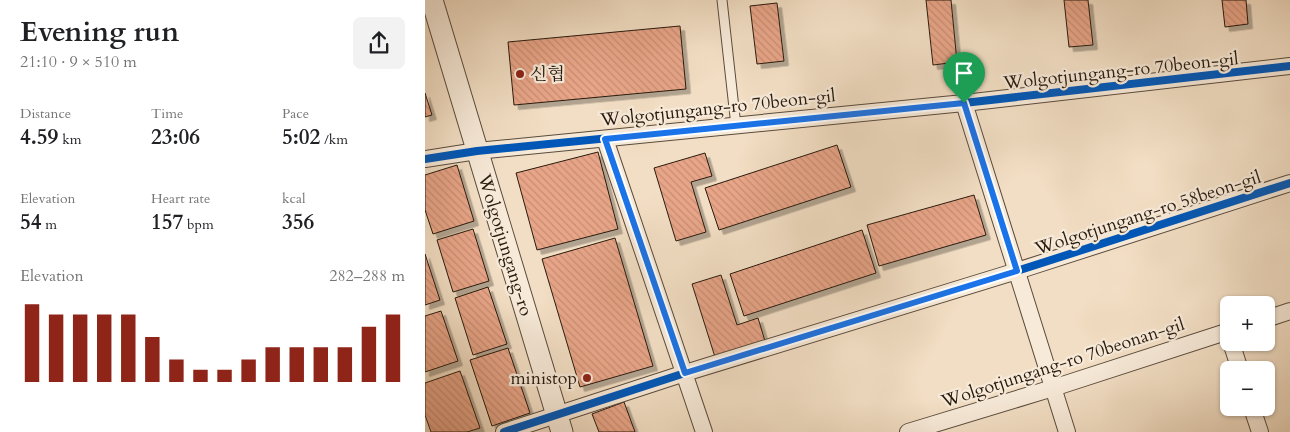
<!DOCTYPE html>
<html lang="en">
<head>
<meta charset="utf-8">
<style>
  body { margin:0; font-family:Cardo,"Noto Serif KR",serif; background:#f2f2f2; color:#202124; height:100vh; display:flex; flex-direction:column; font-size:19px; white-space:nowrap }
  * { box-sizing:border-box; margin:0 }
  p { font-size:16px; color:#757577 }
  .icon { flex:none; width:28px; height:28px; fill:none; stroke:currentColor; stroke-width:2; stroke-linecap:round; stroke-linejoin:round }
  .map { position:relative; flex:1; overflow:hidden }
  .sheet { display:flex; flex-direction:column; background:#fff; width:425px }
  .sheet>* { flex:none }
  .tools { position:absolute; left:795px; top:296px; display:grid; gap:10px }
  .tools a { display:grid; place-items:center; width:55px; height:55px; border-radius:8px; background:#fff; box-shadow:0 1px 4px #0004; font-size:25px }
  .pin { position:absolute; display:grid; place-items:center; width:42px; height:42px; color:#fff; margin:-51px -21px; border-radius:50% 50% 50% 0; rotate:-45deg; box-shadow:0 0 5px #0007 }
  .pin .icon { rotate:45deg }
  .round { display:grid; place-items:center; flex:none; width:52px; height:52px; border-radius:8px; background:#f2f2f2 }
  .summary { display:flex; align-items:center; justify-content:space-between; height:85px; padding:0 20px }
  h1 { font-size:28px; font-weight:700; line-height:38px }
  .metrics { display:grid; grid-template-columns:repeat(3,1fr); gap:8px; height:85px; padding:5px 20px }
  .metrics div { display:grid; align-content:center }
  .metrics b { font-size:21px; font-weight:700 }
  .metrics small { font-size:14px; font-weight:400 }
  .metrics p { font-size:14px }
  .chart { height:140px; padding:10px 20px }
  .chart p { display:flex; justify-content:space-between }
  .chart svg { width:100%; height:90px; margin-top:5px; stroke:#8f2418; stroke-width:6 }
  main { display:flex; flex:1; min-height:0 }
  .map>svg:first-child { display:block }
  .building { fill:url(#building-back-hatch); stroke:#281a0e; filter:url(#shadow) }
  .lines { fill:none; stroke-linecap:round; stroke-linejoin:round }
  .service-casing { stroke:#5a4b3c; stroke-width:11 }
  .minor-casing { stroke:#5a4b3c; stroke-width:18 }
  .tertiary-casing { stroke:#5a4b3c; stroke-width:23 }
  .service { stroke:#f7ead9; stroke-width:9 }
  .minor { stroke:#f7ead9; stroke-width:16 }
  .tertiary { stroke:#f7ead9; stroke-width:21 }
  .cycleway-casing { stroke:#f7ead9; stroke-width:11 }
  .cycleway { stroke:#0057b8; stroke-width:8 }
  .route-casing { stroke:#fff; stroke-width:10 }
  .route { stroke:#1a73e8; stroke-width:6 }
  .poi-dot { fill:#8f2418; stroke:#f7ead9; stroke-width:2 }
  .labels { text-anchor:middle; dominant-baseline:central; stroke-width:4.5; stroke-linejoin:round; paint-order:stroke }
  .street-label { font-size:18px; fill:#281a0e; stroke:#f7ead9 }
  .poi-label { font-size:18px; fill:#281a0e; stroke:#f7ead9; text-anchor:start }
</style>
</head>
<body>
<main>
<section class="sheet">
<div class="summary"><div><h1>Evening run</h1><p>21:10 · 9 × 510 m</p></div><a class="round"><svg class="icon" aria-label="share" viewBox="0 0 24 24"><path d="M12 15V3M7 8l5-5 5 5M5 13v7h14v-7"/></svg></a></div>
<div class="metrics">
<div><p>Distance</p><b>4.59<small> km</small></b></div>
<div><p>Time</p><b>23:06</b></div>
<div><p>Pace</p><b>5:02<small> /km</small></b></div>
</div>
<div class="metrics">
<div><p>Elevation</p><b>54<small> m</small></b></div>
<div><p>Heart rate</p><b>157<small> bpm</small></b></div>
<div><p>kcal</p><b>356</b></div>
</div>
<div class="chart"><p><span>Elevation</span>282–288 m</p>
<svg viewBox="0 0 160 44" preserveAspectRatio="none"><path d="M5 44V6M15 44V11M25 44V11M35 44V11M45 44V11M55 44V22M65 44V33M75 44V38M85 44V38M95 44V33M105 44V27M115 44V27M125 44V27M135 44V27M145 44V17M155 44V11"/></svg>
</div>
</section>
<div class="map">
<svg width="865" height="432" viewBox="0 0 865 432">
  <defs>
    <pattern id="building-back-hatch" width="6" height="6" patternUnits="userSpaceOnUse" patternTransform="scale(1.25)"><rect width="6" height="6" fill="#e8a588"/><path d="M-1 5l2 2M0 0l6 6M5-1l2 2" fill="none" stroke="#c78d74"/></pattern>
    <filter id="shadow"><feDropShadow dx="4.5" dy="4.5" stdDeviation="0" flood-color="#0004"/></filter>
  </defs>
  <rect width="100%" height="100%" fill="#f2dec4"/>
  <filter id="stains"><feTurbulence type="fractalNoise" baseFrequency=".004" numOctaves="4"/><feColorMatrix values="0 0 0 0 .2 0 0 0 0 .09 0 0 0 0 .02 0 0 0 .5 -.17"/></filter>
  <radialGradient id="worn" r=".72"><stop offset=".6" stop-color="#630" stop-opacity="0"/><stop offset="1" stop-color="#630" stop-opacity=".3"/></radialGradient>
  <g class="building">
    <path d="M501,0H526L532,62L508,65Z"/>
    <path d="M639,0H663L668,45L644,47Z"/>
    <path d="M797,0H821L823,24L800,27Z"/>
    <path d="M352,3L359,61L332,64L325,6Z"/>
    <path d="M255,26L261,89L89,105L83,42Z"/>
    <path d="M0,93L7,115L0,117Z"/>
    <path d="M412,145L426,187L294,230L280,188Z"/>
    <path d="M173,152L193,229L112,250L91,173Z"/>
    <path d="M280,153L287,176L266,182L281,232L251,241L229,168Z"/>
    <path d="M32,165L49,221L8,234L0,210V175Z"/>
    <path d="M549,195L561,235L454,266L442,225Z"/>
    <path d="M48,229L64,281L28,292L12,240Z"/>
    <path d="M437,230L451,273L319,316L305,274Z"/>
    <path d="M190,238L228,366L155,387L117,259Z"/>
    <path d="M0,254L15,300L0,305Z"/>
    <path d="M296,275L312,325L333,318L340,341L290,357L267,284Z"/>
    <path d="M63,287L82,344L48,355L30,298Z"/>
    <path d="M16,311L33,361L0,372V316Z"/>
    <path d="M83,348L105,413L67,426L45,360Z"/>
    <path d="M35,371L55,428L42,432H6L0,415V383Z"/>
    <path d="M199,402L210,432H174L167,414Z"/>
  </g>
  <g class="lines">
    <defs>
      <path id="service" d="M297,0L311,126"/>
      <g id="minor">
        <path d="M539,103L642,432"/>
        <path d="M180,139L279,432"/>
        <path d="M0,159L52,151L539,103L865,66"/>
        <path d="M841,319L865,311"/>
        <path d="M806,342L815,370"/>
        <path d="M827,408L835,432"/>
        <path d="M79,432L260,373L592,271L865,183"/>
        <path d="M483,432L628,388L804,331"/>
      </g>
      <path id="tertiary" d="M7,0L137,432"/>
    </defs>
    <use href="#service" class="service-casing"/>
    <use href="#minor" class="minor-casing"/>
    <use href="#tertiary" class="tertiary-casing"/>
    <use href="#service" class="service"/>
    <use href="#minor" class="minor"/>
    <use href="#tertiary" class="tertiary"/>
    <defs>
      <g id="cycleway">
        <path d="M0,159L52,151L539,103L865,66"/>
        <path d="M79,432L260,373L592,271L865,183"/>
      </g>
    </defs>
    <use href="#cycleway" class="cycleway-casing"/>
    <use href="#cycleway" class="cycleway"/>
  </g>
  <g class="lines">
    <defs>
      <path id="route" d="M539,103L592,271L260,373L180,139Z"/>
    </defs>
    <use href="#route" class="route-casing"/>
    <use href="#route" class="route"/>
  </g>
  <g class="poi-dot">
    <circle cx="95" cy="74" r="5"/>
    <circle cx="162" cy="378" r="5"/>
  </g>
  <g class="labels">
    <g class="street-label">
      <text transform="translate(696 71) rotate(-6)">Wolgotjungang-ro 70beon-gil</text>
      <text transform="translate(293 108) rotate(-6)">Wolgotjungang-ro 70beon-gil</text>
      <text transform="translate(723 213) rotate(-18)">Wolgotjungang-ro 58beon-gil</text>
      <text transform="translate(80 245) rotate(73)">Wolgotjungang-ro</text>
      <text transform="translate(638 363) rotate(-18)">Wolgotjungang-ro 70beonan-gil</text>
    </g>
    <g class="poi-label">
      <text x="105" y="74">신협</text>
      <text x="152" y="378" text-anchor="end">ministop</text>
    </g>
  </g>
  <rect width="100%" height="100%" filter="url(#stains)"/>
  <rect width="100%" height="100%" fill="url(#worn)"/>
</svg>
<div class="tools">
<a>+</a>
<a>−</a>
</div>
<div class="pin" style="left:539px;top:103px;background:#1e9e55"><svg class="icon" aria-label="arrive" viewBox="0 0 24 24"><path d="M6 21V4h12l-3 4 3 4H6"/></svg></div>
</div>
</main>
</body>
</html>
